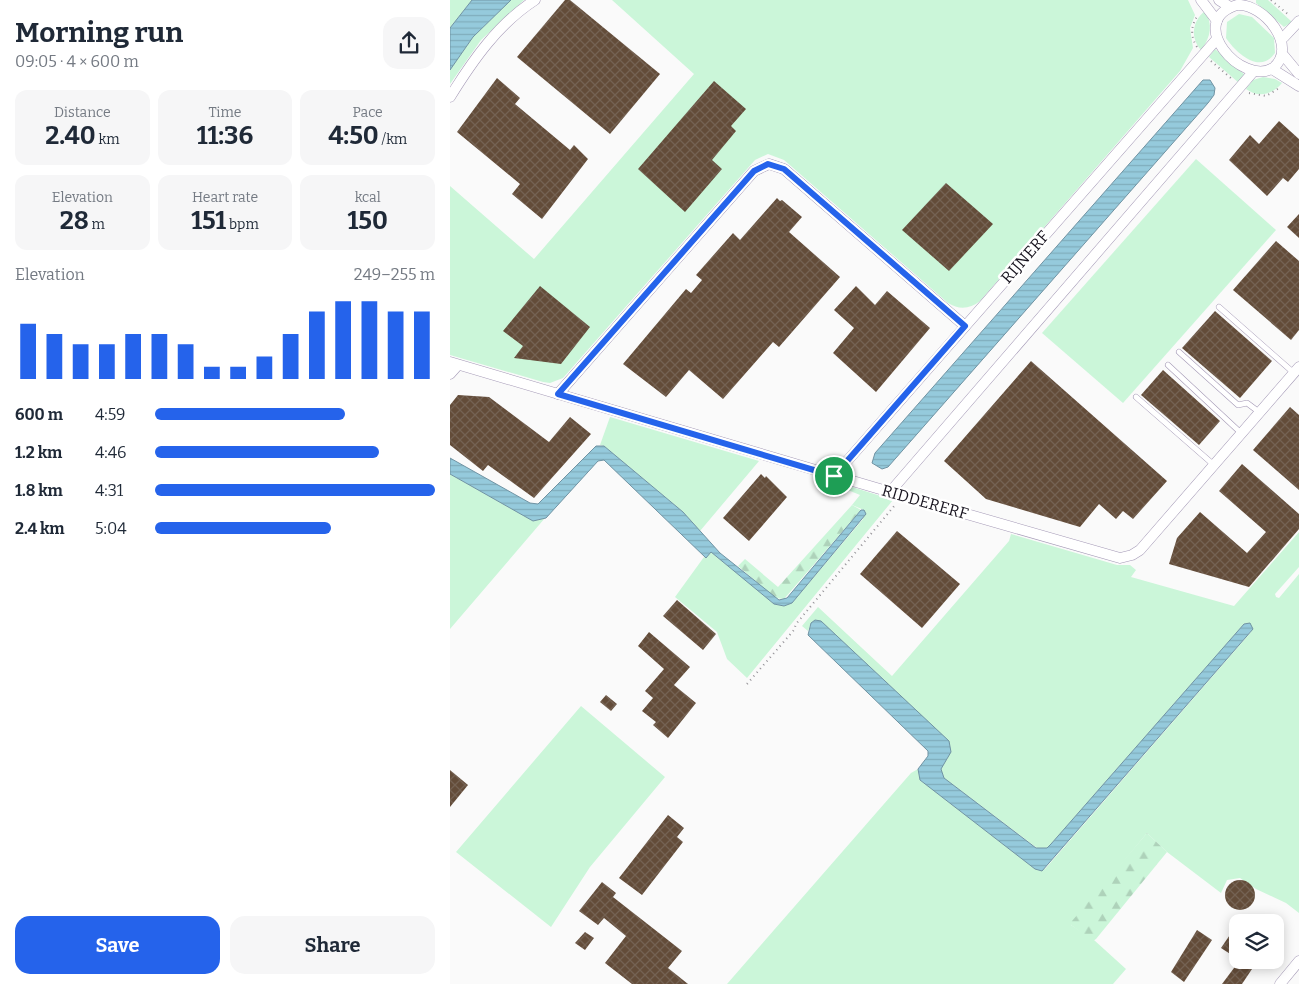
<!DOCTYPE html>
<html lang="en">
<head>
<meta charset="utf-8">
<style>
  body { margin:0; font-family:Bitter,serif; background:#f6f6f7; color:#1f2937; height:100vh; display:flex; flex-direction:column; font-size:19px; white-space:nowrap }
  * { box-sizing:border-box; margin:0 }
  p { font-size:16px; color:#747a83 }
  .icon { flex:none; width:28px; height:28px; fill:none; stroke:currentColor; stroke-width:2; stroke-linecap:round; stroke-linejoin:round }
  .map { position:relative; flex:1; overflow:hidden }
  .panel { display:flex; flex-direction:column; background:#fff; width:450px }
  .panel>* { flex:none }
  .fabs { position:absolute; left:779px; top:914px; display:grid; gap:10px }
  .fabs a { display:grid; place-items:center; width:55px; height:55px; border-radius:10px; background:#fff; box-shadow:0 2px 12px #0003; font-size:25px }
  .pin { position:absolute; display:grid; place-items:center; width:42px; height:42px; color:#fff; margin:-21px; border:2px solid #fff; border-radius:50%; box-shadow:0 1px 5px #0007 }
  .round { display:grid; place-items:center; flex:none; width:52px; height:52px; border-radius:15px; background:#f6f6f7 }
  .headline { display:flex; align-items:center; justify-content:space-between; height:85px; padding:0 15px }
  h1 { font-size:28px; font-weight:700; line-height:38px }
  .figures { display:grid; grid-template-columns:repeat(3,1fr); gap:8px; height:85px; padding:5px 15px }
  .figures div { display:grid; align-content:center; border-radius:12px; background:#f6f6f7; text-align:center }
  .figures b { font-size:25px; font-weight:700 }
  .figures small { font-size:14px; font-weight:400 }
  .figures p { font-size:14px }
  .chart { height:140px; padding:10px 15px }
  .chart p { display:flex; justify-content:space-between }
  .chart svg { width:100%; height:90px; margin-top:5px; stroke:#2563eb; stroke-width:6 }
  .primary-button { display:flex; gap:10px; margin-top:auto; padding:10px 15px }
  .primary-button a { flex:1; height:58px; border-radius:15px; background:#2563eb; color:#fff; font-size:20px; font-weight:700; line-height:58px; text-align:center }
  .primary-button a+a { background:#f6f6f7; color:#1f2937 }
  ul { padding:0 15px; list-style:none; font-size:16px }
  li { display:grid; grid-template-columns:80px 60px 1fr; align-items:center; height:38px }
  li i { height:12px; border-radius:6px; background:#2563eb }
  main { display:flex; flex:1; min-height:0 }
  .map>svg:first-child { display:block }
  .green { fill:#cbf6d9 }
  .forest { fill:url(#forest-firs) }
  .water { fill:url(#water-rules); stroke:#7093a3 }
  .building { fill:url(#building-cross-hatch) }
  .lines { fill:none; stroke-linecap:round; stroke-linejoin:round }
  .service-casing { stroke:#a499b6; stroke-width:6 }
  .minor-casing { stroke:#a499b6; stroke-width:11 }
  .path { stroke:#949297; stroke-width:2; stroke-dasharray:1 4; stroke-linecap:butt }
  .service { stroke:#fff; stroke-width:5 }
  .minor { stroke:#fff; stroke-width:10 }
  .route-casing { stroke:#fff; stroke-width:10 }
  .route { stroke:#2563eb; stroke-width:6 }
  .labels { text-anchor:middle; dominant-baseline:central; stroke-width:5; stroke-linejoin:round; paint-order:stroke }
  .street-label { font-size:16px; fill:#18141f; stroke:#fff }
</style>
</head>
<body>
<main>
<section class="panel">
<div class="headline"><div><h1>Morning run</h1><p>09:05 · 4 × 600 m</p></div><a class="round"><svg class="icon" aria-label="share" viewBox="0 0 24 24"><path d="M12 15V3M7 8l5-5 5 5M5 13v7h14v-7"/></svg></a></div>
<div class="figures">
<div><p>Distance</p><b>2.40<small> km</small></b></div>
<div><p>Time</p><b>11:36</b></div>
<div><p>Pace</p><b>4:50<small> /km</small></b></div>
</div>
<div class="figures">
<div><p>Elevation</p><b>28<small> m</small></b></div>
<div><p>Heart rate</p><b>151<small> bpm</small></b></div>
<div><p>kcal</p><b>150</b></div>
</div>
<div class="chart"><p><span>Elevation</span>249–255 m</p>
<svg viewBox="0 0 160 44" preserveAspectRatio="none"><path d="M5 44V17M15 44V22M25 44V27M35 44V27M45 44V22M55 44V22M65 44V27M75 44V38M85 44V38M95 44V33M105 44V22M115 44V11M125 44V6M135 44V6M145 44V11M155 44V11"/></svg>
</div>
<ul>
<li><b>600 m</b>4:59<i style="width:68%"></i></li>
<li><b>1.2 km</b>4:46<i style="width:80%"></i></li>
<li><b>1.8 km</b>4:31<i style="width:100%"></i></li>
<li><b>2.4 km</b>5:04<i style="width:63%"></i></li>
</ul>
<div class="primary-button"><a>Save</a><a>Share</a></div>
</section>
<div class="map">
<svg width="849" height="984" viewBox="0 0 849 984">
  <defs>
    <pattern id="forest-firs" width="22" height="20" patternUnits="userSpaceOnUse" patternTransform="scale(1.25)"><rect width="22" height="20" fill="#cbf6d9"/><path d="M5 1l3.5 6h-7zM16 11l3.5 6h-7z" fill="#aed2ba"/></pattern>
    <pattern id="water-rules" width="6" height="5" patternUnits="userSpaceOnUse" patternTransform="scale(1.25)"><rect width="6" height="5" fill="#95cadc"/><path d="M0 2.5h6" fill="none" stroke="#80adbc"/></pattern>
    <pattern id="building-cross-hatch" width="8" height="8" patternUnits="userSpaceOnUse" patternTransform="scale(1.25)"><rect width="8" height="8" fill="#634c39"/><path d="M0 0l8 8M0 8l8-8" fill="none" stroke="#746253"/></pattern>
  </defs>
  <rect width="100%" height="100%" fill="#fafafa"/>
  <g class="green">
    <path d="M0,0H22L0,28Z"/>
    <path d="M61,0H74L31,40L0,84V70L23,37Z"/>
    <path d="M162,0H738L745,15L740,28L743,48L730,71L530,301C520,309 509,310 498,303L334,160L318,154L305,160L113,378L100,383L93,382L0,355V186L84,259L244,74Z"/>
    <path d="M806,0H818L842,22L834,27L806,3Z"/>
    <path d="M755,11C763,24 761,37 751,50C740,38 742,21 755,11Z"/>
    <path d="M789,14L802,17L824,38L825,53C810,75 786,53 776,38L777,22Z"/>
    <path d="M765,49L795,75L789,83L759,57Z"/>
    <path d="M813,77L825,79L832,83C822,95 808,98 796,89L803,80Z"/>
    <path d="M746,159L826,230L673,403L592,333Z"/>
    <path d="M160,417L309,461L250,531L233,512L154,446L150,445Z"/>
    <path d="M0,474L83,521L95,518L0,629Z"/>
    <path d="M396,485L443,500L297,678L277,659L267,632L225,597L254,557L256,558L261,552L324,604L334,606L342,603L413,519L414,510L402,505L410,495L393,488Z"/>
    <path d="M849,532V567L825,594L826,597L829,598L849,574V913L836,903L806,889L790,878L777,880L771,893L717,852L697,833L621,925L644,940L676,969L663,984H277L461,773L468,769L470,780L585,869H595L801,632L798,623L794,624L601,844L597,848H587L494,778L490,769L498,758L365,620L361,623L358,631L352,626L368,607L442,676L559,541L561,534L667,565H680L686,570L681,577L784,606Z"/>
    <path d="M131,706L215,777L140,867L101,927L6,852Z"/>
  </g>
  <g class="forest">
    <path d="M402,505L411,510L334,599L325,598L288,566L295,559L328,587Z"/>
    <path d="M697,833L717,852L646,939L643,941L621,925L622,921Z"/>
  </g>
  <g class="water">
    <path d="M22,0H61L23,37L0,70V28Z"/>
    <path d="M753,80H760L765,88L764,95L758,103L438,467L432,469L422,463L425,453Z"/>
    <path d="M146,446H154L233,512L270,553L329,600L337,598L411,510H414L416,514L342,603L334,606L324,604L261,552L256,558L154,460L148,461L96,518L83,521L0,474V458L80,503L88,504Z"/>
    <path d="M365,620L371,621L499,741L501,752L491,769L494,778L586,848H597L601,844L794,624L800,623L803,629L592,871L585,869L470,780L468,769L478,756V751L358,635L361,623Z"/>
  </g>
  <g class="building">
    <path d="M115,0H120L210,74L160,134L67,57Z"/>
    <path d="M47,78L70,98L65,104L120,150L124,145L138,159L92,219L62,194L70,184L7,132Z"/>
    <path d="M264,81L296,109L281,126L286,131L262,160L272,169L235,212L188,169Z"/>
    <path d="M829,121L849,139V169L838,182L833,178L817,196L779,160L800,135L809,144Z"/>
    <path d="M496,183L543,224L499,271L452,230Z"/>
    <path d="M327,198L330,201L332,200L352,217L339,232L390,277L329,347L323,342L273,399L239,370L216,397L173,364L236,289L241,293L252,280L246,275L283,233L290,240Z"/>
    <path d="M849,214V238L837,227Z"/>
    <path d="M826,241L849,261V330L841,340L783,290Z"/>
    <path d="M90,286L140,327L111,364L64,358L73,346L53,331Z"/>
    <path d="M406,286L425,305L437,291L480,328L426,392L383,353L404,328L384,310Z"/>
    <path d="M765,311L822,361L790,398L732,348Z"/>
    <path d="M581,361L717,481L683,519L673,511L666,519L649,504L630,527L536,499L494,461Z"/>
    <path d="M713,370L770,421L749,445L691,395Z"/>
    <path d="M8,395L39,397L99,442L120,417L141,434L84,498L38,465L33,471L0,445V405Z"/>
    <path d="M840,407L849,415V490L803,450Z"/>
    <path d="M792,464L849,514V529L799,587L719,564L727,538L750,512L797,553L816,532L769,491Z"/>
    <path d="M311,474L315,478L316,476L337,497L299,541L273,518Z"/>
    <path d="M447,531L510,584L472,628L410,574Z"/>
    <path d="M227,600L266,634L253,650L213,616Z"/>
    <path d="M199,632L240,667L224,685L246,703L218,738L203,725L206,722L192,711L203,698L195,691L214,669L188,646Z"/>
    <path d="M156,695L167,704L161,711L150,702Z"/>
    <path d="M0,770L18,785L0,807Z"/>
    <path d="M218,815L234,828L227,837L233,842L192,895L169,878Z"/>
    <circle cx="790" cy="895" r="15"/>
    <path d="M152,882L166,893L163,897L232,951L218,968L238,984H182L155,963L176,936L154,918L148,925L129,911Z"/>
    <path d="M788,923V959L771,948Z"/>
    <path d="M747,930L762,940L734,982L721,972Z"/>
    <path d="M135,932L144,938L135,950L125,943Z"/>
    <path d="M790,960H808L792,984H772Z"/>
  </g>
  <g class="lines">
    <defs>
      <g id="service">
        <path d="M769,307L844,373"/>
        <path d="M729,352L788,405L797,403L809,412"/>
        <path d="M718,365L791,433"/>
        <path d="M686,397L764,465"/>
      </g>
      <g id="minor">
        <path d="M751,0L767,21"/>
        <path d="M769,0L780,7"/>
        <path d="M787,5C814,3 849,47 823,68C792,87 734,21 787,5Z"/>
        <path d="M834,37L849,21"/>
        <path d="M834,56L849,74"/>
        <path d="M822,69L849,86"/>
        <path d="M0,97C23,60 48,24 85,0"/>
        <path d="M0,362L440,492L670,558L682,555L690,550L849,367"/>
        <path d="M0,374L8,365"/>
        <path d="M108,394L304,171L319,164L334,169L515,326"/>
        <path d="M384,476L766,40"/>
        <path d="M440,492L803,72"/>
        <path d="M830,984L849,961"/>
      </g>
    </defs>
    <use href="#service" class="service-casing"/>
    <use href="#minor" class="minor-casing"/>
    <g class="path">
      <path d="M821,0L840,16"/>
      <path d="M747,47C740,36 741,25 748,15"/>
      <path d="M761,61L782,79"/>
      <path d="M799,93L816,96L831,87"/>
      <path d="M297,684L344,630L346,624L445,505"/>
    </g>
    <use href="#service" class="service"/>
    <use href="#minor" class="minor"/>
  </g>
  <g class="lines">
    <defs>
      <path id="route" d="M318,164L334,169L515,326L384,476L108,394L304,171Z"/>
    </defs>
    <use href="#route" class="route-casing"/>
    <use href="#route" class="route"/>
  </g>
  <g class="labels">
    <g class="street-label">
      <text transform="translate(575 257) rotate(-49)">RIJNERF</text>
      <text transform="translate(475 502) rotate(16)">RIDDERERF</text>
    </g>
  </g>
</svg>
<div class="fabs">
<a><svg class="icon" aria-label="layers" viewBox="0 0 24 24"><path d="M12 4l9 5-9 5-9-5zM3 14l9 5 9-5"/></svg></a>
</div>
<div class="pin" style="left:384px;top:476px;background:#1e9e55"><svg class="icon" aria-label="arrive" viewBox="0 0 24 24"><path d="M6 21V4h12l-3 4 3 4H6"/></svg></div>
</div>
</main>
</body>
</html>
